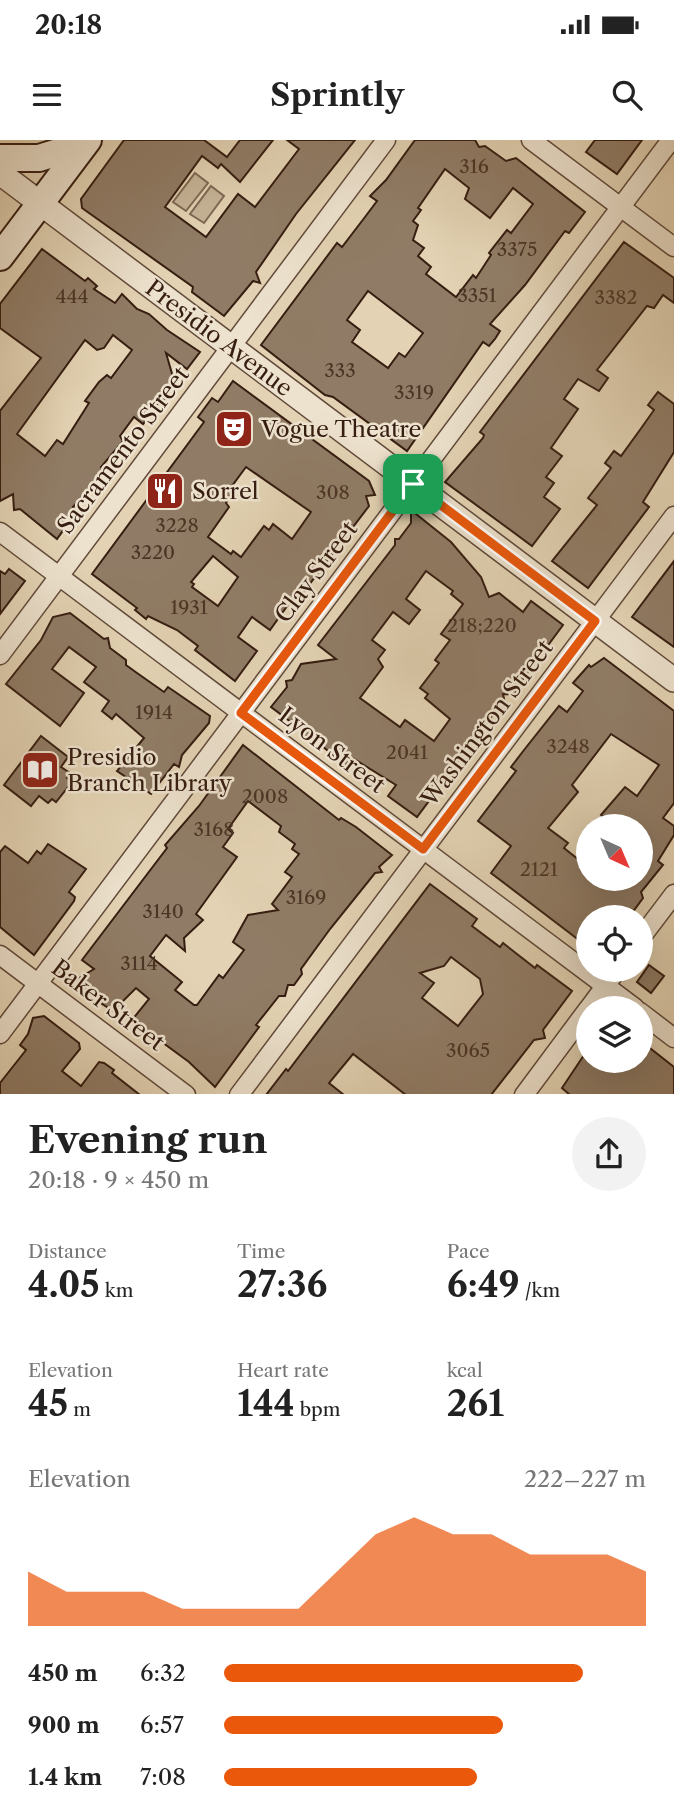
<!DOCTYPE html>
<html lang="en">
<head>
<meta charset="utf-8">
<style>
  body { margin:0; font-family:"Libre Caslon Text",serif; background:#f2f2f2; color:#222; height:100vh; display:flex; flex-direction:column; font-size:26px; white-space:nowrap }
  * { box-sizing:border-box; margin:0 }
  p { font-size:23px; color:#767676 }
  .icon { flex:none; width:38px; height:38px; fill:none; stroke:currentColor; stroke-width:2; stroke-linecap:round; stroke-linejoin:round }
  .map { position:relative; height:954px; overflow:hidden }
  .sheet { display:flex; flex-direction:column; background:#fff; flex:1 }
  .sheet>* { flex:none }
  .needle { width:46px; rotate:136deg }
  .buttons { position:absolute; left:576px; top:674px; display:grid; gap:14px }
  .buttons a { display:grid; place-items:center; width:77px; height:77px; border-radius:50%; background:#fff; box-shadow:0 7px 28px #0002; font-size:35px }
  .pin { position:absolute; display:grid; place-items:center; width:60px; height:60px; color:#fff; margin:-30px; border-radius:14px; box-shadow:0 4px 10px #0006 }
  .round { display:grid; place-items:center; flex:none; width:74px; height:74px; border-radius:37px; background:#f2f2f2 }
  .overview { display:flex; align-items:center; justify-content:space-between; height:119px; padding:0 28px }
  h1 { font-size:38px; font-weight:800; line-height:52px }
  .metrics { display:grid; grid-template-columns:repeat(3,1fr); gap:10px; height:119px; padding:7px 28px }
  .metrics div { display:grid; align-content:center }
  .metrics b { font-size:35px; font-weight:800 }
  .metrics small { font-size:19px; font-weight:400 }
  .metrics p { font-size:19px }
  .chart { height:196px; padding:14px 28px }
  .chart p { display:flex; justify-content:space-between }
  .chart svg { width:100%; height:126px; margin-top:7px; fill:#ea580c; opacity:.7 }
  ul { padding:0 28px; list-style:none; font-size:23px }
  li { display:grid; grid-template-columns:112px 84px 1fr; align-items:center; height:52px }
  li i { height:18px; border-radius:9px; background:#ea580c }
  .status { display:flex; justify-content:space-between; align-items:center; height:49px; padding:0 35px; background:#fff; direction:ltr }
  .status svg { height:19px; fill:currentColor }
  header { display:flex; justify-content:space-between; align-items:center; height:91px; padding:0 28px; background:#fff; font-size:32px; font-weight:800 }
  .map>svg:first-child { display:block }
  .park { fill:#c6b498; stroke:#7e6854; stroke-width:2 }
  .building { fill:#907c66; stroke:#361d11; stroke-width:2; fill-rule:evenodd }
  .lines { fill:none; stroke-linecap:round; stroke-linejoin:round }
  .minor-casing { stroke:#614a3a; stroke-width:21 }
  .tertiary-casing { stroke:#614a3a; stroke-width:26 }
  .secondary-casing { stroke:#361d11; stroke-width:30 }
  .minor { stroke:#ede2ce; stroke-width:18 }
  .tertiary { stroke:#ede2ce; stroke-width:23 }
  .secondary { stroke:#ede2ce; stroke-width:26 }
  .route-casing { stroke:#fff; stroke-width:14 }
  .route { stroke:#ea580c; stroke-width:9 }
  .labels { text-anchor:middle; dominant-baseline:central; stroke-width:5; stroke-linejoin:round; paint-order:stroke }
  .number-label { font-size:19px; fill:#4c3526 }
  .street-label { font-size:23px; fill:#361d11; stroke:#ede2ce }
  .poi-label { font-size:23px; fill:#361d11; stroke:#ede2ce; text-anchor:start }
</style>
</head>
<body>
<div class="status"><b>20:18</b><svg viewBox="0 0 49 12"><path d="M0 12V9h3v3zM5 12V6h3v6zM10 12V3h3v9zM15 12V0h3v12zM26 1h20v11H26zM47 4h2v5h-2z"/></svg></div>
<header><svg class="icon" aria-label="menu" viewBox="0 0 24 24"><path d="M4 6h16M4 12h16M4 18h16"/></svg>Sprintly<svg class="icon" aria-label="search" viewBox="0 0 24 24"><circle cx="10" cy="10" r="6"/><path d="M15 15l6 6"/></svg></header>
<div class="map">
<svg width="674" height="955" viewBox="0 0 674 955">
  <rect width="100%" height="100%" fill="#e3d3b4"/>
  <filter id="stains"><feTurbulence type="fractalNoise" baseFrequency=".00286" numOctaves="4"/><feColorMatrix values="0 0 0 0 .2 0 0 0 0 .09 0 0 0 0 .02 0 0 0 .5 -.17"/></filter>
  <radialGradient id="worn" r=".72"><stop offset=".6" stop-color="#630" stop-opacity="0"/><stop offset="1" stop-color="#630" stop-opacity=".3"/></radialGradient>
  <g class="park">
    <path d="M195,33L208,43L186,71L173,62Z"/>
    <path d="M211,46L224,56L204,83L190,74Z"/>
  </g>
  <g class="building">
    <path d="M124,0H204L227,17L240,0H273L240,42L221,24L218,28L202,16L165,67L206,97L238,54L255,67L299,9L287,0H355L296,74L256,132L260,143L253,141L224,176L192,152L193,147L82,68L81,59Z"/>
    <path d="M415,0H475L479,7L485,6L506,21L516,18L585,72L569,93L565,91L525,145L490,184L500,191L495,199L489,206L483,202L407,311L333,257L325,255L261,205L337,103L342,107L365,77L377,61L370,56L386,40ZM445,29L469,48L465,59L490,78L513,48L533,64L511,93L507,90L489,113L491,115L476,138L473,135L456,157L426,134L431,127L418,116L424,108L413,100L418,85L413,81L421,70L418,68ZM368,151L423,193L405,217L399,213L388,228L352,202L360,190L347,180Z"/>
    <path d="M595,0H642L617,34L586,12Z"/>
    <path d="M624,102L674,138V163L663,155L654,168L647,166L597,230L608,238L599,251L578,239L564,259L578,269L551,308L562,316L546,337L554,343L544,357L560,369L532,406L445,342L483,298L484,295L480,292Z"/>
    <path d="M42,109L85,141L88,138L97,146L94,149L115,163L122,154L137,169L149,174L167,190L200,212L187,229L166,213L175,244L161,264H154L153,272L143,284L134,277L120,296L123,301L101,327L105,330L73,367L75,369L69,376L72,378L57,399L20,369L14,370L13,354L0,361V271L41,218L0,188V164ZM113,195L132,210L111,238L107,235L99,242L85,261L89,263L63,304L57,300L45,316L17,294L85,200L97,210L104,208Z"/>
    <path d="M233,241L369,341L375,355L366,356L369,366L299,458L295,455L270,490L252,477L238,497L257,511L235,541L195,510L198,506L177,490L148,476L146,479L135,470L137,468L92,434L204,282L198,277L212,258L218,262ZM246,327L311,372L292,399L273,384L269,390L264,386L241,417L233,411L231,414L208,397L229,367L226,363L234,348L232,346ZM213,416L238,437L218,466L192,447L194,444L191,442Z"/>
    <path d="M658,252L674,264V312L643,362L649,367L588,448L552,421L597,365L588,358L611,328L605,323L614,311L621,316L642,287L654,270L648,265Z"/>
    <path d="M411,370L451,402L481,437L489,457L499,453L523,472L531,461L563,485L521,542L514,545L516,555L503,554L506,568L495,572L417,677L388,656L396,645L354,619L345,625L310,596L304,597L303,591L271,567L287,547L286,541L292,540L301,524L336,519L318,505L395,405V399H399L411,383ZM426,431L453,451L451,454L463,464L441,494L450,500L435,520L439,523L420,548L428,554L425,558L450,579L434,601L405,580L400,587L360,558L383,527L378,519L385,510L372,500L393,472L409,484L420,470L406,459Z"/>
    <path d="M674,421V507L632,477Z"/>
    <path d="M9,429L25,441L0,474V431L5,434Z"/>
    <path d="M70,473L104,499L108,498L110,508L126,520V525L137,533L164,552L168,547L210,576L209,583L182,615L179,627L174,624L151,654L117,631L144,598L116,574L112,579L102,571L109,561L84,542L96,527L69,507L52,529L84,553L60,586L6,544L41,500L53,477Z"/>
    <path d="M604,518L674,571V663L663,678L674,686V695L658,721L663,725L641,752L643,758L629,777H588V807L491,733L511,706L478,681L516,631L511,627L524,610L559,566L567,572L583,551L573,543L589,525L591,527ZM611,594L659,625L637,656L625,647L601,675L613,686H640V738H588V719L579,720L564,708L568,703L548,688L578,652L572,645Z"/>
    <path d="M41,596L68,617L61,627L70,633L67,638L72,642L56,662L52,659L48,663L39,656L31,666L4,645Z"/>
    <path d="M243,605L339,680L341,678L356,687L392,715L379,727L382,732L375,733L330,789L301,829L302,834L294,845H288L285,856H279L256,885L259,887L215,947L189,922L132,880L149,859L136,848L113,871L96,860L98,857L76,840L94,829L82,820L167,708L165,705L199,666ZM248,661L281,686L279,692L295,704L292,709L299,714L285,732L292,737L272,764L278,770L248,775L233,802L244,810L223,838L219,835L197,865H194L175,850L182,842L150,816L166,795L185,811L184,798L203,780L196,774L237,717L223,707L233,693L228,689Z"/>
    <path d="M48,704L86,729L69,752L75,757L74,761L34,815L0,787V712L5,706L28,723L37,711L41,714Z"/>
    <path d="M430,744L477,779L472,786L500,807L503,803L535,828L537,825L572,851L543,890L545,898L534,900L491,955H406L353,914L329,943L344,955H266L286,929L288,931ZM451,817L480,839L483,854L458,886L422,858L434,843L420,833L444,826Z"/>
    <path d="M649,825L664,836L651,853L637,842Z"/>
    <path d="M44,876L79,903L80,909L62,931L81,946L99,922L104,923L114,930L112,933L140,955H0V943L26,910L20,905L28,894L33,878Z"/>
    <path d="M646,905L674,927V955H570L562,948L588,909V920H615L625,929L632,920H640V912Z"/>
  </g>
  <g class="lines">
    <defs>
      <g id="minor">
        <path d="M531,0L674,107"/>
        <path d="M0,392L635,868"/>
        <path d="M0,515L386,0"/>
        <path d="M640,799L674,754"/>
        <path d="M0,815L186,955"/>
        <path d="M589,868L617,830"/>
        <path d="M640,872L674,898"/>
        <path d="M0,894L671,0"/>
        <path d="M239,955L674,376"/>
        <path d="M524,955L588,869"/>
      </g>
      <path id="tertiary" d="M0,33L674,540"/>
      <g id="secondary">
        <path d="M0,18H39L84,4"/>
        <path d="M0,117L88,0"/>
      </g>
    </defs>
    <use href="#minor" class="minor-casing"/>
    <use href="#tertiary" class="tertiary-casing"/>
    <use href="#secondary" class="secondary-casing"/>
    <use href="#minor" class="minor"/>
    <use href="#tertiary" class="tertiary"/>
    <use href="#secondary" class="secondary"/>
  </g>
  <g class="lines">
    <defs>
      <path id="route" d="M413,344L595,481L423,709L241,573Z"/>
    </defs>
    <use href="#route" class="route-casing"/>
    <use href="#route" class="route"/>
  </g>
  <defs>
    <symbol id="theatre-square" viewBox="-11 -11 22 22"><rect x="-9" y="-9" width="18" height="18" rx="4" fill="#8f2418" stroke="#ede2ce"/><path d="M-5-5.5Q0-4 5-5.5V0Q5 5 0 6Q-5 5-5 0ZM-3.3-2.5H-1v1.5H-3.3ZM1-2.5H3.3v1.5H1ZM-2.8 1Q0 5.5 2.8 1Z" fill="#fff"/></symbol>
    <symbol id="restaurant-square" viewBox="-11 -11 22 22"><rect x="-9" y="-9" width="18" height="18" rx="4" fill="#8f2418" stroke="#ede2ce"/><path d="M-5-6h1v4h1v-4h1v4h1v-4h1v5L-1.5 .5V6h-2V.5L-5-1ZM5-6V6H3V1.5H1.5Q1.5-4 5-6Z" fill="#fff"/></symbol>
    <symbol id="library-square" viewBox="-11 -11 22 22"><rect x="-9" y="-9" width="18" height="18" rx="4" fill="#8f2418" stroke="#ede2ce"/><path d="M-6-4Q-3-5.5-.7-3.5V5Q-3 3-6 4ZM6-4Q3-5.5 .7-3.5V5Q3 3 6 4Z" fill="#fff"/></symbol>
  </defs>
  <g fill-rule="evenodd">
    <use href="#theatre-square" x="212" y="267" width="44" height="44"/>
    <use href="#restaurant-square" x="143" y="329" width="44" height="44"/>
    <use href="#library-square" x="18" y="608" width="44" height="44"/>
  </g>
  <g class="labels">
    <g class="number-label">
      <text x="474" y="26">316</text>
      <text x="517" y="109">3375</text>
      <text x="477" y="155">3351</text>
      <text x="72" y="156">444</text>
      <text x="616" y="157">3382</text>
      <text x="340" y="230">333</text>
      <text x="414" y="252">3319</text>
      <text x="333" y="352">308</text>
      <text x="177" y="385">3228</text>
      <text x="153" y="412">3220</text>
      <text x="189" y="467">1931</text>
      <text x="482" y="485">218;220</text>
      <text x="154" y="572">1914</text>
      <text x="568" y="606">3248</text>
      <text x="407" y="612">2041</text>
      <text x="265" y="656">2008</text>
      <text x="214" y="689">3168</text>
      <text x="539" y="729">2121</text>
      <text x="306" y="757">3169</text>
      <text x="163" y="771">3140</text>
      <text x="139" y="823">3114</text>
      <text x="468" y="910">3065</text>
    </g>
    <g class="street-label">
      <text transform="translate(219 198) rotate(37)">Presidio Avenue</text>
      <text transform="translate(123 310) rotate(-53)">Sacramento Street</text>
      <text transform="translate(316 432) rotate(-53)">Clay Street</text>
      <text transform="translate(487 583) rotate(-53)">Washington Street</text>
      <text transform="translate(332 610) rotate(37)">Lyon Street</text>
      <text transform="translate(108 865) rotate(37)">Baker Street</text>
    </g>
    <g class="poi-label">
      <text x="261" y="289">Vogue Theatre</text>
      <text x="192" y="351">Sorrel</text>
      <text x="67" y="617">Presidio<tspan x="67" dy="26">Branch Library</tspan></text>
    </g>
  </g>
  <rect width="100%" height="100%" filter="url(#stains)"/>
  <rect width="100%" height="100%" fill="url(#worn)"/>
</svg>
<div class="buttons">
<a><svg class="needle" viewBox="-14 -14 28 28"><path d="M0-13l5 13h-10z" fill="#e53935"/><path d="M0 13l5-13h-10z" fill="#767676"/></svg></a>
<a><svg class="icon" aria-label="locate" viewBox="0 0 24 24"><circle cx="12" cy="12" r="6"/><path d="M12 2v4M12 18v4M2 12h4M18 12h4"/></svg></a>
<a><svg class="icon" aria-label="layers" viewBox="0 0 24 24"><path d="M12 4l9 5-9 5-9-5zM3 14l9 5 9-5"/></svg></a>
</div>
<div class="pin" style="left:413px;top:344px;background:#1e9e55"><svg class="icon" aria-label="arrive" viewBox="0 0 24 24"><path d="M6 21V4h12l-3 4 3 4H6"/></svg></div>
</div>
<section class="sheet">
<div class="overview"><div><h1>Evening run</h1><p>20:18 · 9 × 450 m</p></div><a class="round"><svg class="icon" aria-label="share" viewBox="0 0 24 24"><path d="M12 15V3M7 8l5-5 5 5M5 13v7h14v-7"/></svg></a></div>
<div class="metrics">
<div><p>Distance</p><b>4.05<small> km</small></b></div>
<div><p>Time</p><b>27:36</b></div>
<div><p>Pace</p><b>6:49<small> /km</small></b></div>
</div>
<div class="metrics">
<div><p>Elevation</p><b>45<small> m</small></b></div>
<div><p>Heart rate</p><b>144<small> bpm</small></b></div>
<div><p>kcal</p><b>261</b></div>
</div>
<div class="chart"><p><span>Elevation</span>222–227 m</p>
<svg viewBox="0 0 160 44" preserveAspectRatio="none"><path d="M0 44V25L10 32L20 32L30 32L40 38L50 38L60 38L70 38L80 25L90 12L100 6L110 12L120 12L130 19L140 19L150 19L160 25V44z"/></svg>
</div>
<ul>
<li><b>450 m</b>6:32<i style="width:85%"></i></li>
<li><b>900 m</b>6:57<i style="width:66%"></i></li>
<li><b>1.4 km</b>7:08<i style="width:60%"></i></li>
</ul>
</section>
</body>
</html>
